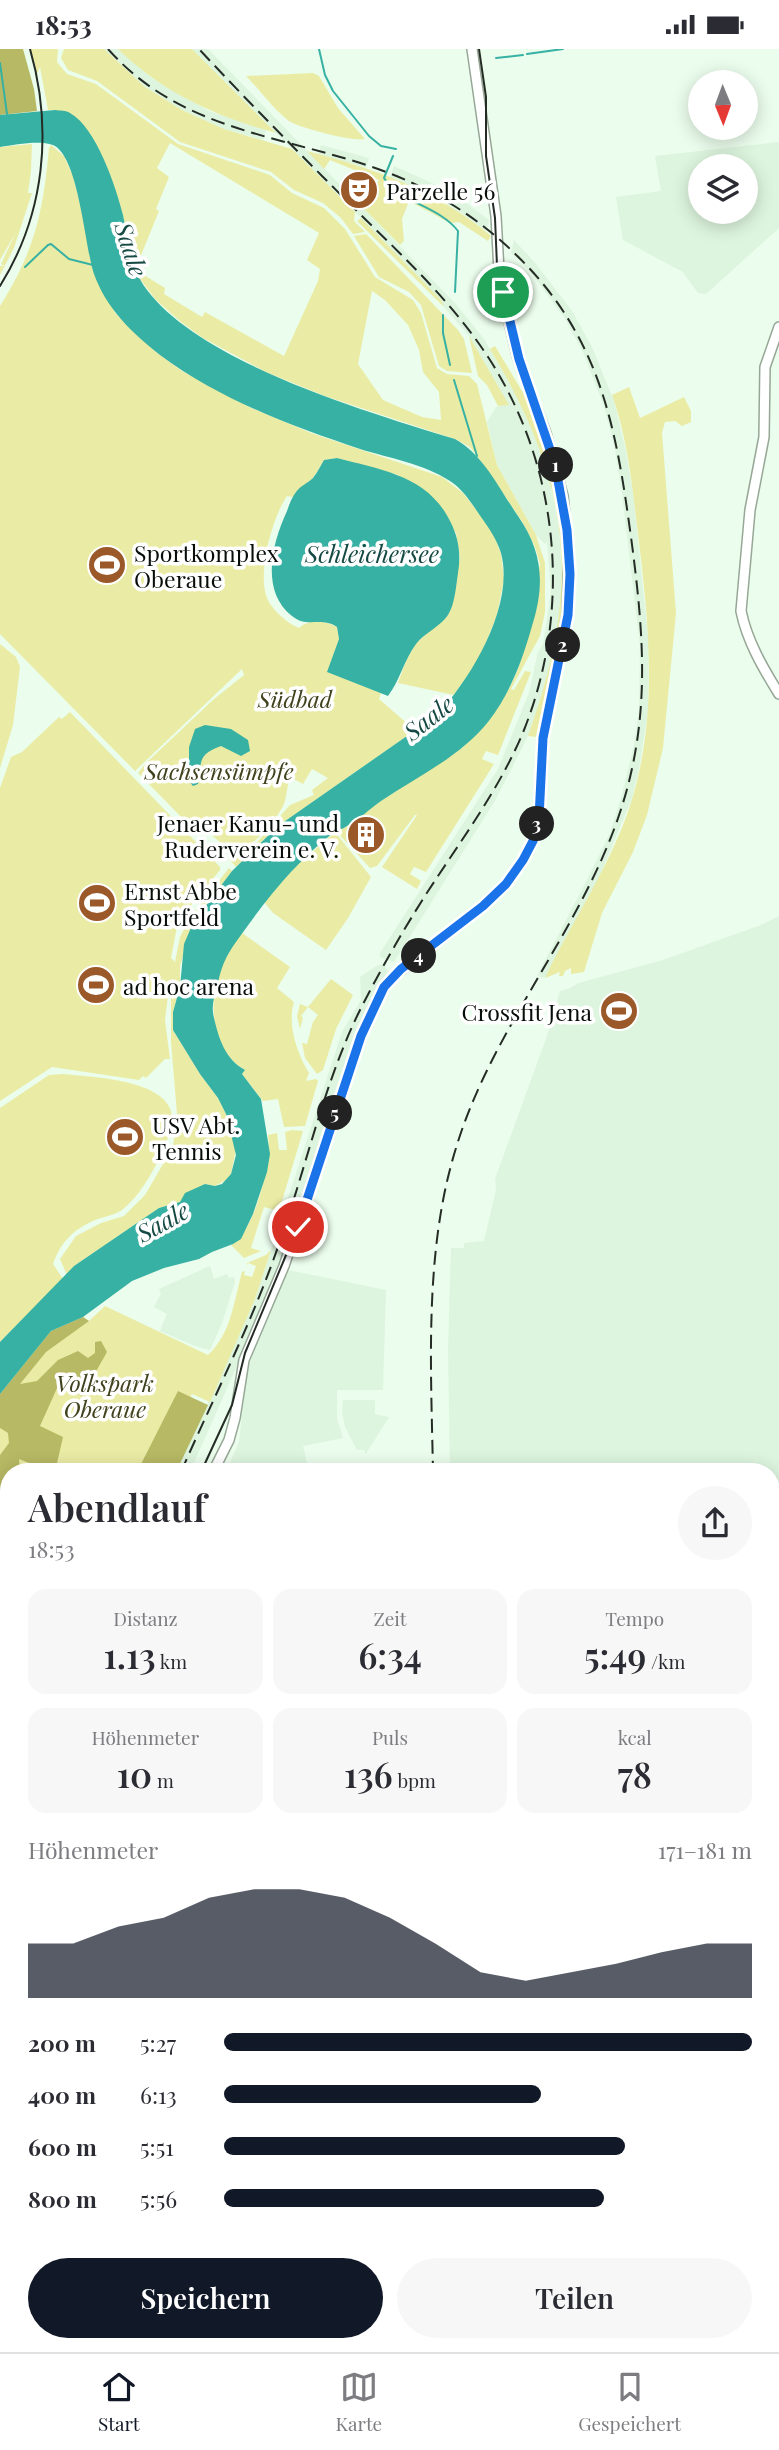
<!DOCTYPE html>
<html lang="de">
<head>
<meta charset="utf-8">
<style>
  body { margin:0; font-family:"Playfair Display",serif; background:#f7f7f7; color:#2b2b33; height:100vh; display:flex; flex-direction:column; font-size:26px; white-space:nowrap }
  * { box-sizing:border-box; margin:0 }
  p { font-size:23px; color:#7c7c81 }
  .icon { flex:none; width:38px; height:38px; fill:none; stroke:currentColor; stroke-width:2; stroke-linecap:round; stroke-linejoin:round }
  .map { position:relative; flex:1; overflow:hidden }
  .sheet { position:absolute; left:0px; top:1414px; width:780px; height:889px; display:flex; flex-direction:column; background:#fff; border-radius:28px 28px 0 0; box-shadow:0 4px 18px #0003 }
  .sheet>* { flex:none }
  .needle { width:46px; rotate:179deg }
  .tools { position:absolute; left:688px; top:21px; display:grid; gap:14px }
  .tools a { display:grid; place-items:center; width:70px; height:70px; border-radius:50%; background:#fff; box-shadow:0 4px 18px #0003; font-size:35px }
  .pin { position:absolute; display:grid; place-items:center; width:60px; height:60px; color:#fff; margin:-30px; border:4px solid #fff; border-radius:50%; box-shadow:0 2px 7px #0007 }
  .km { position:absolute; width:35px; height:35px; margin:-18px; border-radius:50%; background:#222; color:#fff; font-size:19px; line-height:35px; text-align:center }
  .round { display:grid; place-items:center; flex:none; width:74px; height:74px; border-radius:37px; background:#f7f7f7 }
  .summary { display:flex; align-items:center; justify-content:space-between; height:119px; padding:0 28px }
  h1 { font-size:38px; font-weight:600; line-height:52px }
  .metrics { display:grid; grid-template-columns:repeat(3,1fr); gap:10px; height:119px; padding:7px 28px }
  .metrics div { display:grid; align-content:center; border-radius:18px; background:#f7f7f7; text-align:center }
  .metrics b { font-size:35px; font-weight:600 }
  .metrics small { font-size:19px; font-weight:400 }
  .metrics p { font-size:19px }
  .chart { height:196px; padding:14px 28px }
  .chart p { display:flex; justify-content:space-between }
  .chart svg { width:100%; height:126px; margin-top:7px; fill:#111827; opacity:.7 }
  .button { display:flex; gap:14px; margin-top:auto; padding:14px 28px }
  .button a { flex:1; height:80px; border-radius:42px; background:#111827; color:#fff; font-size:28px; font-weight:600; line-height:80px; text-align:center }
  .button a+a { background:#f7f7f7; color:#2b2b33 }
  ul { padding:0 28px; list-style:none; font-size:23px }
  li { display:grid; grid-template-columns:112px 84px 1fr; align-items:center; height:52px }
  li i { height:18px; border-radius:9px; background:#111827 }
  .status { display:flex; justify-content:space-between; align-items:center; height:49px; padding:0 35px; background:#fff; direction:ltr }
  .status svg { height:19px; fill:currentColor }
  .tab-bar { display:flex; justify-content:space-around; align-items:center; height:98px; border-top:2px solid #e1e1e2; background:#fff; font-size:19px; color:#7c7c81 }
  .tab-bar a { display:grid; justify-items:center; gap:4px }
  .tab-bar .on { color:#111827 }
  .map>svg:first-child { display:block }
  .built { fill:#ddf5de; fill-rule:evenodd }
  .green { fill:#eaeca5; fill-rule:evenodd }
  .forest { fill:#b8b964 }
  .water { fill:#36b1a3 }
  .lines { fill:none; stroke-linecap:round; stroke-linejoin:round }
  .stream { stroke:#36b1a3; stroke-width:2 }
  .secondary-casing { stroke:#96a796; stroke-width:12 }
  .secondary { stroke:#fff; stroke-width:9 }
  .tram { stroke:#242c25; stroke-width:2 }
  .rail { stroke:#242c25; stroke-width:2; stroke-dasharray:14 7; stroke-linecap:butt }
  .route-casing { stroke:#fff; stroke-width:14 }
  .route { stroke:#1a73e8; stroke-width:9 }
  .labels { text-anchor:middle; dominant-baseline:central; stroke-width:7; stroke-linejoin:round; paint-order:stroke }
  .poi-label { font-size:23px; fill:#070d08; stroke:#fff; text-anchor:start }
  .park-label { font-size:23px; font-style:italic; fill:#41421d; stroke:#fff }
  .water-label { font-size:24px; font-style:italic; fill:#154943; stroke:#fff }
</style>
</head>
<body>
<div class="status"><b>18:53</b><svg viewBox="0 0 49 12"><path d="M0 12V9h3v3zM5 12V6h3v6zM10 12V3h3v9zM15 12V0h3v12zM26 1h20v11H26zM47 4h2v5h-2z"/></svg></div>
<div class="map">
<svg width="779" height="2303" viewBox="0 0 779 2303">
  <rect width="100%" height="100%" fill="#ebfdec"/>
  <g class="built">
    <path d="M104,0H118L153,30L209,62L266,81L263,91L224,80L182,61L145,38Z"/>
    <path d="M192,0H208L455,254L484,290L514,340L532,376L546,417L556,462L561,498L562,544L555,597L542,649L528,687L496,750L394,913L380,908V904L498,720L529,644L538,603L543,595L551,543L547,492L545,495L536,486L497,416L487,373L496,358L508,355L469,287L444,258L440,251L361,169Z"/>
    <path d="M779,93V179L706,245L698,244L683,223L623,191L616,148L661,142L655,107ZM700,117H746V163H700Z"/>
    <path d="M321,96L369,109L366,119L319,105Z"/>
    <path d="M394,117L432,134L465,153L489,171L486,182L459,162L427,144L390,128Z"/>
    <path d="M514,191L536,215L572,262L592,298L614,352L625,398L633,443L649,596L648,662L639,720L632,749L598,831L545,929L537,927L589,827L610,784L622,746L634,696L639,662L640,596L622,444L615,400L604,357L583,303L564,268L529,221L511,204Z"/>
    <path d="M779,867V1507L775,1506L772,1499V1423H450L448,1300L451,1199H464V1194L484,1192L496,1141L495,1130L547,987L560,942L568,940L579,934L663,911L761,876Z"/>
    <path d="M378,916H383L388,922L357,983L337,1036L287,1194L263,1258L190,1423H176L255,1250L342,983L361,951L360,928Z"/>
    <path d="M210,1217L214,1230L227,1225L229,1229L234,1228L235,1233L222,1274L210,1301L195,1297L160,1282L167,1265L154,1258L161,1245L159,1240Z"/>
    <path d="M288,1221L386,1241L383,1341H337V1370L343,1389L303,1397L308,1419L296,1423H226L239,1393L247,1324L253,1305Z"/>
    <path d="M343,1351H375V1365L389,1368L365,1406V1401H357L345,1378L342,1363Z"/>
    <path d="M286,2294H471L467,2303H291Z"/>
  </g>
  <g class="green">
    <path d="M30,0H58L57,13L67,25L96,35L178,95L270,126L292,144L324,159L345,180L375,228L413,251L421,264L437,319L447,325L469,327L477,335L497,416L536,486L545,514V563L540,587L511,640L514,641L525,622L531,623L498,706L486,702L482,710L494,715L426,823L414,818L410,825L421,832L417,840L382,818L417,766H415L377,817L370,819L336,782L346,778L379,753L462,699L487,674L509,640L518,620L540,515L535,498L523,474L488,422L470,398L455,390L325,347L266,323L203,289L181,273L156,251L140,230L131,212L123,166L55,61H48L40,18L37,25ZM170,94L319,184L307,211L320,220L318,232L284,307L205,263L202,268L164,245L165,239L139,223L137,216L159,162L156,160L169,128L157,119ZM372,242L385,251L408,276L419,301L423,323L439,343L441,371L422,368L383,351L358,315Z"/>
    <path d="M64,0H104L145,38L182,61L224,80L292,100L355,163L354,172L365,183L353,185L341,169L323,154L294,141L271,123L180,93L97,32L68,21L61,9Z"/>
    <path d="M118,0H192L276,84C217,68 163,44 118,0Z"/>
    <path d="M313,24L319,27L338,59L365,90C354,93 299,79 289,72C275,62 259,40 246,27Z"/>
    <path d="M32,95L31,122L28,144H32L30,150L14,199L0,226V217H4L1,215L16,183L0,211V98Z"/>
    <path d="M51,96L64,107L73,127L85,175L115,264L156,303L182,322L249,358L311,384L442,428L463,444L474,458L493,484L501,505L504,530L497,566L487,591L478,611L454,646L398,634L406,612L416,594L448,566L460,509L456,484L398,426L337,409L324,411L313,429L296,443L293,448L287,447C272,469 257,524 267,549C272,561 287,574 299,579C309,570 325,571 337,578L339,590L328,623L381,644L379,650L410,677L422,669L437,666L278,777L236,818L229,810L232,811L253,798L290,756L314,746L312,741L328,729L312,720L303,735L290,728C287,737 287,746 284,755C277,771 250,802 233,804L201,777L195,782L138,724L145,715L214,650L244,626L242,620L135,722L0,585V257C35,201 43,164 49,99Z"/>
    <path d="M307,102C373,119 439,142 491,187L488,192L459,173L450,174L409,152L402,170L404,192L400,196L361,157L379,131L330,111L324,120Z"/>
    <path d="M361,169L441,251L444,258L357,172Z"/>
    <path d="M366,185L458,281L464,290L472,324L447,322L439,317L421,256L409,243L379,228L354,187Z"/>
    <path d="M469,287L509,356L498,357L487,336L478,327Z"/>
    <path d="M495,297L522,342H526L545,395L558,441L565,498L562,581L544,668L540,669L536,688L528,687C582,538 572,436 490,300Z"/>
    <path d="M629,338L640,369L684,348L691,362V373L682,377L675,372L665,373L662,384L676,564L663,699L647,766L633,803L602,864L584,923L571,925V919L565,922L563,927H559L560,923L545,929C574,868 614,812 633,747C659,658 648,567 637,477C632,434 627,388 612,346Z"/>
    <path d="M0,595L16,608L20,618L13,676L0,719Z"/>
    <path d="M70,663L220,818V821L178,872L171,909L175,913L180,888L190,869L229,819L232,822L193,874L180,917V938L173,963V981L200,1025L218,1049L226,1065L236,1100L231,1125L226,1131L215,1137L205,1135L180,1153L159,1159L74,1217L67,1226L60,1210L76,1187L101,1174L124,1167L145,1146L173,1098L177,1065L171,993V944L168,947L165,971L170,1010H165L146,1029L143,1027L139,1031L52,1018L0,1052V739L11,708L22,703L59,668L62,670Z"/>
    <path d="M335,783L371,828L348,869L326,901L273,864L264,853L296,817Z"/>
    <path d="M242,884L290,918L277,939L294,953C287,976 297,1004 309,1024L306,1032L316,1030L318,1032L305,1077L284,1078L278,1050L263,1052L242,1025L245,1021C208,1000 208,946 223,911C227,901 236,893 242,884Z"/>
    <path d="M331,930L353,946L336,980L323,1021L317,1025L305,1009L302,994L307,995L313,973L318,966L308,958L301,967L303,969L300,980L297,967L300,955L308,958Z"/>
    <path d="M63,1025C91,1028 161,1030 171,1062C174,1074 167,1093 162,1104C152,1124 140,1147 122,1161C116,1165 108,1167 101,1169C77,1177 61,1191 53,1215L63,1230L0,1293V1059L49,1026Z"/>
    <path d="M292,1081L303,1082L279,1162L264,1158L251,1199L261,1202L244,1209L231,1196C255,1183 272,1112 268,1086L277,1084L279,1101H287L285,1083Z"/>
    <path d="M271,1201L255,1250L210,1353L192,1345L152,1423H9V1602L3,1622L9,1625V1703L0,1711V1345L51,1282L83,1268L89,1272L105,1257L208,1306C231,1285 234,1252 242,1223L245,1222L244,1226L252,1228L256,1217L248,1214L247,1217V1214L266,1206Z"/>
    <path d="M779,1949V2106L772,2107V1950Z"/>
  </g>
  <g class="forest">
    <path d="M0,0H23L34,40L37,62L0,66Z"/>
    <path d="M83,1268L89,1272L46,1303L20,1335L37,1332L58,1311L78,1302L88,1309L95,1304V1293L101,1292L107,1303L82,1347L58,1337L40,1377L63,1388L55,1423H37L39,1418L19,1410L20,1423H9V1468L4,1457L0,1458V1406L9,1394L8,1384L0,1379V1345L51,1282Z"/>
    <path d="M178,1342L208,1356L176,1423H137Z"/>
  </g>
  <g class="water">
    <path d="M55,61C60,62 66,61 70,64C96,78 116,138 123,166C129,193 130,219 147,241C203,315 368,363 455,390C484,406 499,440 518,467C543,503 545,536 532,577C522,612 510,645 488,673C461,707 417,728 381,752C370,760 359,770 347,777C343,780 338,781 333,784C296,813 268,848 241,886C227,905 222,914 217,938C214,949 211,957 214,969C219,990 225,1010 245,1021L242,1025L261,1050L270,1105L267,1123L253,1165L241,1190L233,1195L212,1203L199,1210L164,1219L132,1232L83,1268L51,1282L0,1345V1293L74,1217L159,1159L180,1153L185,1144L205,1135L215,1137L222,1135L231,1125L236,1106L226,1065L218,1049L200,1025L173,981V963L180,938L184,895L193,874L232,822L278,777L437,666C471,629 515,557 501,504C497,491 489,479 481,468C472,455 463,440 450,432C424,415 389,409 360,400C291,377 219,350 160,306C132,284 106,259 94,225C85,199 79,107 53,96C38,91 15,96 0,98V66Z"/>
    <path d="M337,409C382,421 428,427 450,472C459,489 461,506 458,524C456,537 455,555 448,566C440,578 424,584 416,595C404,611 400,631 388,647L327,623L339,590L337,578C320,567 308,580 292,567C260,542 272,494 287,462C289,456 292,448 296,443C300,437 308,434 313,429C317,424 321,416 324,411Z"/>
    <path d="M205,676L231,680L248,691L250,702L241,707L221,697C197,706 202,712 198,735L193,737L189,732V698L195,680Z"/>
  </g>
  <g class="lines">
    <g class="stream">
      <path d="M319,0L325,26L333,42L369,87L381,97L396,100"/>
      <path d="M527,5L563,0"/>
      <path d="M496,9L523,6"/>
      <path d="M0,14L7,65"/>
      <path d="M393,107L384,129C400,154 439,157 458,182L455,243"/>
      <path d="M25,218L48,196L51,195L69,210L93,216"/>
      <path d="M443,266V284L450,316"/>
      <path d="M454,331L477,407"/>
      <path d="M0,1609L9,1613"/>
      <path d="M586,2294L593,2303"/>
    </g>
    <defs>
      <g id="secondary">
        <path d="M779,278L765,318L764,388L750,461L741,562C747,592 763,619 779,645"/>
        <path d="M213,1423L229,1391L235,1369L244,1311L284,1217L361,987L384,938L395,926L483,857L506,835L523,811L533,791L539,769L543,689L567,566L569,506L563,447L546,384L518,310L509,273L499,222L496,167L472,0"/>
        <path d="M772,1727L779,1724"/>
        <path d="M0,1762L9,1756"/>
        <path d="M0,2074L9,2079"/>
        <path d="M68,2294L69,2303"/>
        <path d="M726,2294L740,2303"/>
      </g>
    </defs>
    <use href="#secondary" class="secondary-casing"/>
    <use href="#secondary" class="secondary"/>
    <g class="tram">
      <path d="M0,237C45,165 53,80 30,0"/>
      <path d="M201,1423L232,1356L245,1304L289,1199L352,1010L381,939L394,925L479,859L506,834L529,797L537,770L542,680L563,581L567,541L568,503L560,439L549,401L517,310L506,268L497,217L495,169L486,107V48L479,0"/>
      <path d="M0,1754L9,1749"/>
      <path d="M0,2082L9,2087"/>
    </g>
    <g class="rail">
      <path d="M108,0C185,87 293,86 394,126C446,147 492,179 530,220C603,299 617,386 631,488C645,593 652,681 613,783C571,893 490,986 456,1099C424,1202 431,1316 433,1423"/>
      <path d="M181,1423C215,1345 254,1270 281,1189C308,1112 325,1030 362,957C381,920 401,885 423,850C458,795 499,742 524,681C572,560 560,421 490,311C456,258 410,214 365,170C309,114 253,58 199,0"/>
      <path d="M0,1719L9,1711"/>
      <path d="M0,1734L9,1726"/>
      <path d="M772,2232L779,2234"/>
    </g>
  </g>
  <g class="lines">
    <defs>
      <path id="route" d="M298,1178L361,987L384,938L401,920L483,857L506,835L523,811L533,792L539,769L543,689L568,566L570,525L567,481L555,415L519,310L503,243"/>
    </defs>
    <use href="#route" class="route-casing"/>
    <use href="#route" class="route"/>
  </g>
  <defs>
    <symbol id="theatre-disc" viewBox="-11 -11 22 22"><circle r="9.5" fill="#9b5829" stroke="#fff"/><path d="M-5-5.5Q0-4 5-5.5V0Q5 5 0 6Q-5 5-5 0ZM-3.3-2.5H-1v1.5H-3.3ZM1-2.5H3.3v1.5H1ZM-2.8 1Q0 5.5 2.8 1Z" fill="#fff"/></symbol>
    <symbol id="stadium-disc" viewBox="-11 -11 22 22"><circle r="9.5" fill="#9b5829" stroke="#fff"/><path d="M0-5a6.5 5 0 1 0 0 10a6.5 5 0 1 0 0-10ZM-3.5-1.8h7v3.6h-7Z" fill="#fff"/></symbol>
    <symbol id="building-disc" viewBox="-11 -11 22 22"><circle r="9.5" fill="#9b5829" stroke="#fff"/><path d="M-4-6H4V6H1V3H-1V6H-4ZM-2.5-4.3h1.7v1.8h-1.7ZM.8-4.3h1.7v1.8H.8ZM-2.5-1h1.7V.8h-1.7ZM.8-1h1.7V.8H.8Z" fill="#fff"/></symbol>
  </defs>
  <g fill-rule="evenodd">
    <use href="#theatre-disc" x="337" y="119" width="44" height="44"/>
    <use href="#stadium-disc" x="85" y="494" width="44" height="44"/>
    <use href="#building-disc" x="344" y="764" width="44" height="44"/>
    <use href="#stadium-disc" x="75" y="832" width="44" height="44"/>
    <use href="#stadium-disc" x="74" y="914" width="44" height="44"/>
    <use href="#stadium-disc" x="597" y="940" width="44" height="44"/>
    <use href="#stadium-disc" x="103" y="1066" width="44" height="44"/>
  </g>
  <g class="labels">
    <g class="poi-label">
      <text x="386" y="141">Parzelle 56</text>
      <text x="134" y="503">Sportkomplex<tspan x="134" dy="26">Oberaue</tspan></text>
      <text x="339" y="773" text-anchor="end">Jenaer Kanu- und<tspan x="339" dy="26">Ruderverein e. V.</tspan></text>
      <text x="124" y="841">Ernst Abbe<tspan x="124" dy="26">Sportfeld</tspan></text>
      <text x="123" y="936">ad hoc arena</text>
      <text x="592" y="962" text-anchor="end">Crossfit Jena</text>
      <text x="152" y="1075">USV Abt.<tspan x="152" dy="26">Tennis</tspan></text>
    </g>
    <g class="park-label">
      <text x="295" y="649">Südbad</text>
      <text x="219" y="721">Sachsensümpfe</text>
      <text x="105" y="1333">Volkspark<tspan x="105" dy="26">Oberaue</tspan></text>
    </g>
    <g class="water-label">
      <text transform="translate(132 200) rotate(72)">Saale</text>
      <text x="372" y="504">Schleichersee</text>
      <text transform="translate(428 668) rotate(-38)">Saale</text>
      <text transform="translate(162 1172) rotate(-29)">Saale</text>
    </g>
  </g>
</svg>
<div class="tools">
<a><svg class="needle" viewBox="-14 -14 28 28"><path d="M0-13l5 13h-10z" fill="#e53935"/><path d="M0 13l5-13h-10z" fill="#7c7c81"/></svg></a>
<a><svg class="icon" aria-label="layers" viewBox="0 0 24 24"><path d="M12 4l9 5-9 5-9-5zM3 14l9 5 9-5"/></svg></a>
</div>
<div class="pin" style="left:503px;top:243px;background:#1e9e55"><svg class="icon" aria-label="arrive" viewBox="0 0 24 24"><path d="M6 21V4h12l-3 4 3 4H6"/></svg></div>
<div class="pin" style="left:298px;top:1178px;background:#d93025"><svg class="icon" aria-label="check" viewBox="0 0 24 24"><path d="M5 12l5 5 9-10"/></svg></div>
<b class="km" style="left:556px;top:416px">1</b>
<b class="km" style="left:563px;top:596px">2</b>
<b class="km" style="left:537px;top:775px">3</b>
<b class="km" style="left:419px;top:907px">4</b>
<b class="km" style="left:335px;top:1064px">5</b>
<section class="sheet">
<div class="summary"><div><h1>Abendlauf</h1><p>18:53</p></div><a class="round"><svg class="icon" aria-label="share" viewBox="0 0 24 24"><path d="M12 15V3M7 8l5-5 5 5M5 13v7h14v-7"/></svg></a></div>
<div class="metrics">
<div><p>Distanz</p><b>1.13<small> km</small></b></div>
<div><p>Zeit</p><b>6:34</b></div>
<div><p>Tempo</p><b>5:49<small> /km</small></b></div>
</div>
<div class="metrics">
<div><p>Höhenmeter</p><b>10<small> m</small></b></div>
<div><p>Puls</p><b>136<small> bpm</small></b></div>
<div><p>kcal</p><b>78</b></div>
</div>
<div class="chart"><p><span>Höhenmeter</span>171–181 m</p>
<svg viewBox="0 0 160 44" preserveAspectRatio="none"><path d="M0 44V25L10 25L20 19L30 16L40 9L50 6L60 6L70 9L80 16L90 25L100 35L110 38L120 35L130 32L140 28L150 25L160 25V44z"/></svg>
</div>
<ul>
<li><b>200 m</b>5:27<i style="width:100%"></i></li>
<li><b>400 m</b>6:13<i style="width:60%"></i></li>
<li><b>600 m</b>5:51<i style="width:76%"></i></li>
<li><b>800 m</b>5:56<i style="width:72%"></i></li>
</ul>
<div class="button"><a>Speichern</a><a>Teilen</a></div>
</section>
</div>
<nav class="tab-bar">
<a class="on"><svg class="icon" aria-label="home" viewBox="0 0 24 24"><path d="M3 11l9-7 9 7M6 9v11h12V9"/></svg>Start</a>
<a><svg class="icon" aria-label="map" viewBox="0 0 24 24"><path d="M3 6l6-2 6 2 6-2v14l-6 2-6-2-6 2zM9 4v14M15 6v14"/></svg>Karte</a>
<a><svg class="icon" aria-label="saved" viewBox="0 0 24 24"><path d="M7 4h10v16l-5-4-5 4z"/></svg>Gespeichert</a>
</nav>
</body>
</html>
